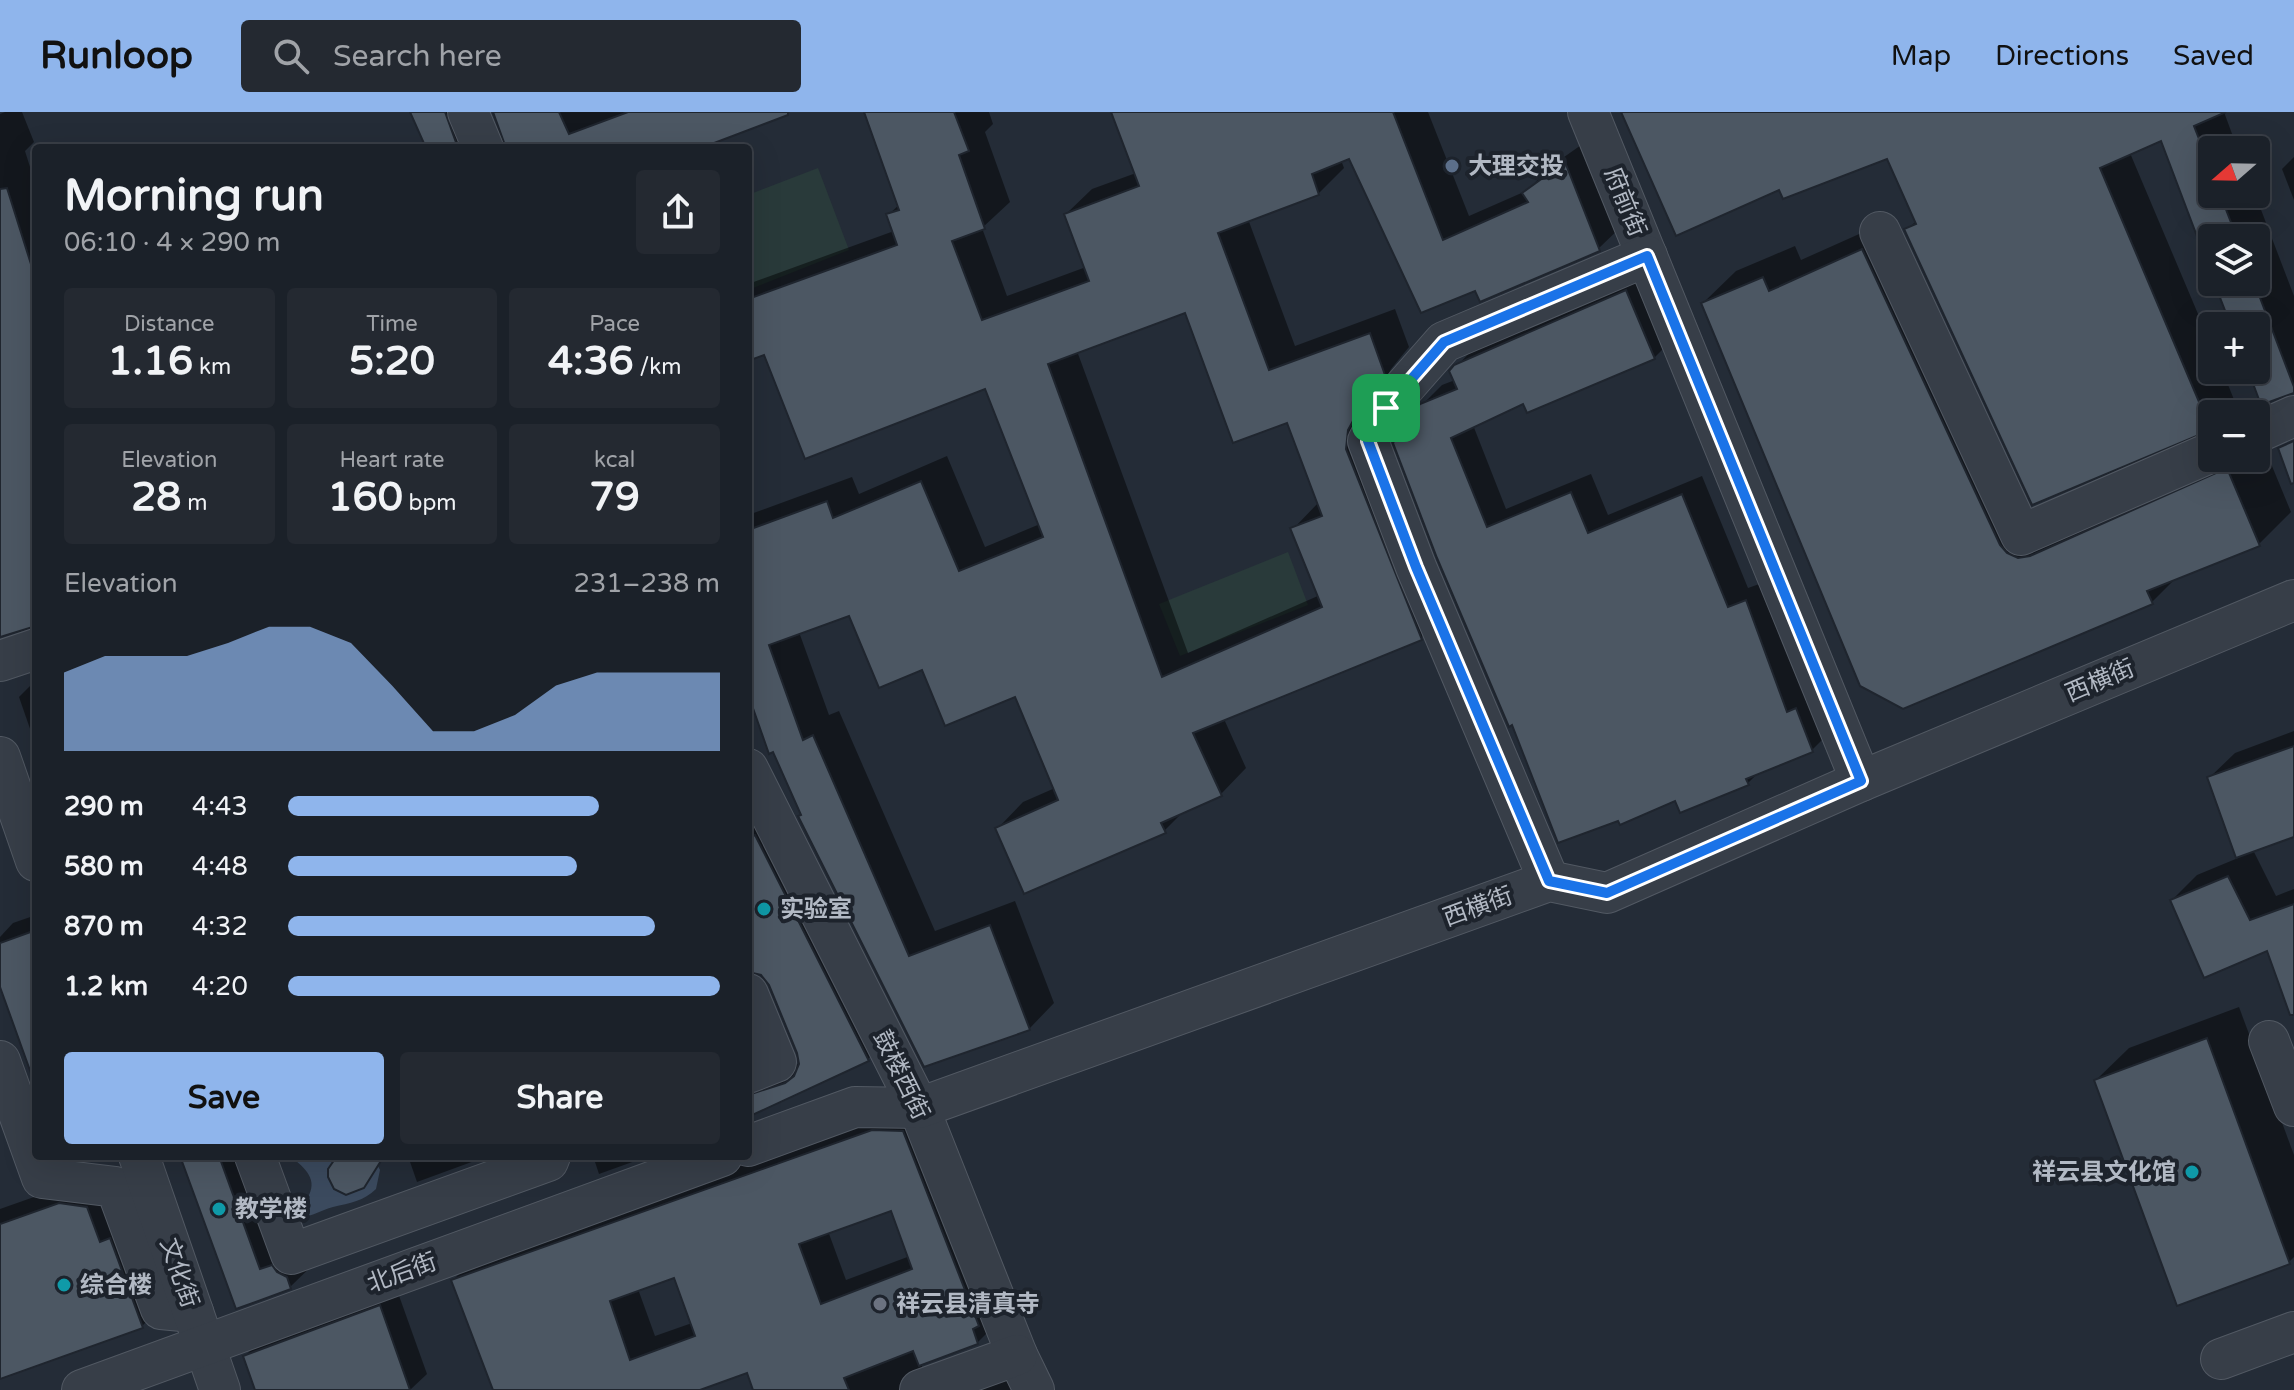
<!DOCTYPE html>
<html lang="en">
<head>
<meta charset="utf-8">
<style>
  body { margin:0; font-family:"Varela Round","Noto Sans SC",sans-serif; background:#242931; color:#f1f3f6; height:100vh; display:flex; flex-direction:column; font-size:30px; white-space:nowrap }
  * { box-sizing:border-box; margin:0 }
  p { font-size:26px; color:#a0a3a8 }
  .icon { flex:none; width:44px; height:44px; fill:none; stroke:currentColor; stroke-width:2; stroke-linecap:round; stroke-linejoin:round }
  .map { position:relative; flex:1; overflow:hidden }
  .side { position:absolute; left:32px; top:32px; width:720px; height:1016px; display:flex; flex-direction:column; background:#1b2129; border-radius:8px; box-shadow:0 8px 32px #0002,0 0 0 2px #393e46 }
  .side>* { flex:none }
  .needle { width:52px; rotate:250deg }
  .fabs { position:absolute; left:2198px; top:24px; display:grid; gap:16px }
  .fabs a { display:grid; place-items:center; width:72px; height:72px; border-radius:8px; background:#1b2129; box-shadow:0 8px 32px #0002,0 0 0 2px #393e46; font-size:40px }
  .pin { position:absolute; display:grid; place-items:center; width:68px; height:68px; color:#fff; margin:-34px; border-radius:16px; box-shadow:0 4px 12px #0006 }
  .round { display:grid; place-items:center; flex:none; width:84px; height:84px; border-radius:8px; background:#242931 }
  .summary { display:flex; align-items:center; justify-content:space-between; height:136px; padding:0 32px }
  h1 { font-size:44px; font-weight:700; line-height:60px }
  .stats { display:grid; grid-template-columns:repeat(3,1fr); gap:12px; height:136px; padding:8px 32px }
  .stats div { display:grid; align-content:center; border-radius:8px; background:#242931; text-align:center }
  .stats b { font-size:40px; font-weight:700 }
  .stats small { font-size:22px; font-weight:400 }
  .stats p { font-size:22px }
  .chart { height:224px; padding:16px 32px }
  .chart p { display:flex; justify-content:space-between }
  .chart svg { width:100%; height:144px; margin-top:8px; fill:#8fb5ec; opacity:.7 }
  .primary-button { display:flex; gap:16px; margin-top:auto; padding:16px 32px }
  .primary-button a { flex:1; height:92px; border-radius:8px; background:#8fb5ec; color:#111; font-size:32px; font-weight:700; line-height:92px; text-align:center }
  .primary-button a+a { background:#242931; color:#f1f3f6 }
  ul { padding:0 32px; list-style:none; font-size:26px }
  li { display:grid; grid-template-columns:128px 96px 1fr; align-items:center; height:60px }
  li i { height:20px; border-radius:10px; background:#8fb5ec }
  header { display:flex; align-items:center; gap:48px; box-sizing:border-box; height:112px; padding:0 40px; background:#8fb5ec; color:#111 }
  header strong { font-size:38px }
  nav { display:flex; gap:44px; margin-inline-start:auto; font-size:28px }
  .search { width:560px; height:72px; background:#242931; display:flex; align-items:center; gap:20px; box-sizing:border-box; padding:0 28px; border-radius:8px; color:#a0a3a8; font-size:30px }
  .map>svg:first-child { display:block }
  .green { fill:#293a3a }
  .water { fill:#3b4a5e }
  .shadow { fill:#0007; fill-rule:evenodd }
  .building { fill:#4c5763; stroke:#1f252e; stroke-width:2; fill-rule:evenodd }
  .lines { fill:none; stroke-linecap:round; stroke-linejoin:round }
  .minor-casing { stroke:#525963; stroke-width:42 }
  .minor { stroke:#373e48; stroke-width:40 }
  .route-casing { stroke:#fff; stroke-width:16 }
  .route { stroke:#1a73e8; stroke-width:10 }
  .service-dot { fill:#5c6f8a; stroke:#1d232c; stroke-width:3 }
  .culture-dot { fill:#0f9aa8; stroke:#1d232c; stroke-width:3 }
  .worship-dot { fill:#6b7280; stroke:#1d232c; stroke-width:3 }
  .labels { text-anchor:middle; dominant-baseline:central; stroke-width:8; stroke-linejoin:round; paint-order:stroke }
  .poi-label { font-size:24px; font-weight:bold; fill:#b2b9c4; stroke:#1d232c; text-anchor:start }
  .street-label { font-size:24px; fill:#b2b9c4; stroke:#1d232c }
</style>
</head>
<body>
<header>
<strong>Runloop</strong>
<div class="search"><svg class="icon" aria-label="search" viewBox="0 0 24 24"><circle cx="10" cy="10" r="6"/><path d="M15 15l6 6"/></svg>Search here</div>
<nav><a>Map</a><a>Directions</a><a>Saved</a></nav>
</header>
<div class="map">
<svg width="2294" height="1278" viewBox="0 0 2294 1278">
  <rect width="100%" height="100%" fill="#242c37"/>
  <g class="green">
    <path d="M818,56L849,138L748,178V83Z"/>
    <path d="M1288,440L1308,493L1180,544L1159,492Z"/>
  </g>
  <path class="water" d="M290,1044H373L380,1058L376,1077C364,1089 350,1091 333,1095C321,1098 314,1104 301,1105L298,1100C301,1093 306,1090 309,1083C318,1065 302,1054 290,1044Z"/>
  <g class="shadow">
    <path d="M5,0H22L34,30L25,39L36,74V512L0,524V2Z"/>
    <path d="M412,0H479L494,29L507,34L495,0H790L695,36H428Z"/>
    <path d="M866,0H989L993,12L985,20L1010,90L982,116L1007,184L1086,155L1066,102L1092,77L1136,61L1113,0H1428L1469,104L1528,78L1550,55L1591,26L1624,112L1598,137L1476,176L1350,44L1341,48L1344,56L1318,82L1248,107L1295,234L1395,197L1409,235L1391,257L1373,291L1446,500L1421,526L1224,607L1246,656L1221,682L1185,698L1164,719L998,716L1023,690L1055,676L1016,582L923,555L850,501L799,520L829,603L839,599L935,819L1015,789L1054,891L1029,917L925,952L803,702L753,591L748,593V403L852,365L859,382L947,344L985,435L1040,412L986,275L765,240L748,247V172L894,119L888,103L900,92ZM1186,199L1288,309L1319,390L1293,417L1320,483L1188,541L1077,239Z"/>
    <path d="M1623,0H2224L2238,38H2212V82H2255L2294,184V280L2250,258H2256V214H2233L2216,170H2256V126H2212V158L2162,27L2130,41L2212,235V258H2222L2235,290L2223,302H2212L2210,316L1907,118L1917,108L1888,45L1780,75Z"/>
    <path d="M2294,45V88L2282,57Z"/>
    <path d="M1895,106L2032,400L2214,346H2256V327L2260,325L2291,400L2259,432L2178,464L2152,490L1903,595L1703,191L1736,159L1795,134L1801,148Z"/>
    <path d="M1646,160L1674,226L1654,246L1524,289L1473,313L1506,397L1591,362L1608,403L1702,364L1748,476L1765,470L1832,618L1812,638L1760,659L1748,671L1676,687L1621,710L1422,293L1442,273L1455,268L1451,260L1476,234Z"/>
    <path d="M36,568V634L19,585Z"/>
    <path d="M2294,619V722L2253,738L2276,784L2294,777V865L2268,836L2172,788L2197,763L2238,746L2209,666L2235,641Z"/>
    <path d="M781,699L894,922L868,947L748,1002V714ZM750,857L763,862L771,872L799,941L801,951L783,958Z"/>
    <path d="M36,803V965H34L0,869V825L13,811Z"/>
    <path d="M2239,895L2294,1043V1145L2289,1150L2096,968L2129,936Z"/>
    <path d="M899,994L1002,1206L977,1231L922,1251V1260L1019,1252L1029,1278H756L748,1259L694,1278H495L453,1168L478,1143ZM892,1096L910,1144L846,1168L828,1119ZM675,1163L692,1211L655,1224L638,1177Z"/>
    <path d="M93,1044H123L117,1050L95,1047Z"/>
    <path d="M182,1044H259L320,1146L290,1175L237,1195Z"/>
    <path d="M408,1044H488L417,1070Z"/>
    <path d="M593,1044H649L599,1062Z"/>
    <path d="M85,1067L168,1189L142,1214L0,1265V1097Z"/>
    <path d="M397,1178L427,1262L410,1278H257L245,1244L262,1227Z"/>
  </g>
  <g class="building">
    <path d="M410,0H445L458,36H426Z"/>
    <path d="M493,0H559L569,22L628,0H788V3L701,36H506Z"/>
    <path d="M864,0H954L969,39L959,43L985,117L952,129L982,208L1089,169L1064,102L1139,74L1111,0H1393L1443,128L1528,90L1522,81L1565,50L1600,139L1480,190L1475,179L1421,201L1349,47L1312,62L1319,83L1218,121L1269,258L1370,221L1385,263L1366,285L1348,318L1346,337L1422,528L1193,621L1222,684L1161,711L1166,721L1024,782L995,716L1058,688L1015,585L945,614L922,558L879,576L849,504L769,533L803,628L813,623L909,844L990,813L1030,918L924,955L798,704L801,703L773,640L769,642L748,582V418L827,389L833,406L921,369L959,459L1043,425L985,277L805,347L764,243L748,249V187L897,133L886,102L899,98ZM1185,201L1233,331L1287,311L1322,404L1290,416L1322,495L1162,565L1048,252Z"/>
    <path d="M1621,0H2226L2194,14L2212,60V82H2220L2237,126H2212V164L2161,29L2100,56L2211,318L2032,393L1904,117L1916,112L1887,47L1783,87L1779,78L1676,124Z"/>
    <path d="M7,76L36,168V514L0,525V77Z"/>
    <path d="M1862,137L2000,433L2007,441L2018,446L2030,444L2227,356L2260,434L2147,479L2153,492L1903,597L1860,574L1701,191L1763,165L1769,179Z"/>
    <path d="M2214,170H2254L2294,275V281L2261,293L2248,258H2256V214H2231Z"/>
    <path d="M1626,178L1655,247L1527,301L1523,292L1451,326L1487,415L1571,380L1588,421L1682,382L1728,495L1746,488L1787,600L1796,596L1813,640L1746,667L1749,673L1680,701L1675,689L1620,713L1618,709L1558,731L1512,613L1509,615L1437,446L1393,331L1405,309L1420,292L1457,277L1449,259L1454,253Z"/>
    <path d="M2294,329V371L2291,372L2278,336Z"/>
    <path d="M2294,634V725L2236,746L2207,665Z"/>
    <path d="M755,723L869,949L748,1005V983L785,971L794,964L799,952L797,941L769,873L761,863L748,860V726Z"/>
    <path d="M2228,764L2250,808L2294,792V903H2290L2267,839L2204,866L2170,788Z"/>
    <path d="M36,818V963L32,964L0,875V831Z"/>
    <path d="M2207,926L2290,1152L2177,1194L2094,968Z"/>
    <path d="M872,1018L903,1019L979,1214L973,1217L978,1232L919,1254L913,1239L844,1266L849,1278H753L747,1261L700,1278H493L451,1168ZM891,1099L912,1157L821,1192L799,1132ZM674,1166L695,1224L630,1248L610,1189Z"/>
    <path d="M180,1044H219L260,1157L272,1153L277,1160L287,1165L291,1177L236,1197Z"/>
    <path d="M337,1044H384L364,1076L346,1083L334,1077L328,1065V1057Z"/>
    <path d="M59,1091L87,1095L100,1130L110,1126L143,1216L0,1267V1112Z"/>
    <path d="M380,1193L410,1278H255L243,1244Z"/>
  </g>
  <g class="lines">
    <defs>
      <g id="minor">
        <path d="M468,0L483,36"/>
        <path d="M1588,0L1861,669"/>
        <path d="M1880,120L2021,423L2212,340"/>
        <path d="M2256,321L2294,304"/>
        <path d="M0,549L36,537"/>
        <path d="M0,645L36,749"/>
        <path d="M748,657L919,996L1017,1243L1034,1278"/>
        <path d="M1549,769L1416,455L1368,329L1386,296L1444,230L1647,144"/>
        <path d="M748,882L776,950L748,961"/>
        <path d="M2269,929L2294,994"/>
        <path d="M0,949L42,1066L116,1075L161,1197L193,1200"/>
        <path d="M748,1034L855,995L919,996L1549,769L1607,781L1861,669L2294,488"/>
        <path d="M139,1044L220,1278"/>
        <path d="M255,1044L291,1142L548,1049L550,1044"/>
        <path d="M2221,1247L2294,1220"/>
        <path d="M82,1278L722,1044"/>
        <path d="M920,1278L1017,1243"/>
      </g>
    </defs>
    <use href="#minor" class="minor-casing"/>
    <use href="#minor" class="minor"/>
  </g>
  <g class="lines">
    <defs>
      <path id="route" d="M1647,144L1861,669L1607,781L1549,769L1416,455L1368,329L1386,296L1444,230Z"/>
    </defs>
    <use href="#route" class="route-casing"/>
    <use href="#route" class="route"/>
  </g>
  <circle class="service-dot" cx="1452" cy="54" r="8"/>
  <g class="culture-dot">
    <circle cx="764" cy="797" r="8"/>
    <circle cx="2192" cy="1060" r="8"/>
    <circle cx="219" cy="1097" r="8"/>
    <circle cx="64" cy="1173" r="8"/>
  </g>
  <circle class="worship-dot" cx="880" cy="1192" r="8"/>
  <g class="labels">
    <g class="poi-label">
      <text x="1468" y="54">大理交投</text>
      <text x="780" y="797">实验室</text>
      <text x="2176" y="1060" text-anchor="end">祥云县文化馆</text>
      <text x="235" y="1097">教学楼</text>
      <text x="80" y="1173">综合楼</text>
      <text x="896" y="1192">祥云县清真寺</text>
    </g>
    <g class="street-label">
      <text transform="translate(1625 90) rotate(68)">府前街</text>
      <text transform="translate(2100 569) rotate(-23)">西横街</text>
      <text transform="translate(1478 795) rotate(-20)">西横街</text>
      <text transform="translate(901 963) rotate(64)">鼓楼西街</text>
      <text transform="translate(179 1161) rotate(71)">文化街</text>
      <text transform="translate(402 1161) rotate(-20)">北后街</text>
    </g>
  </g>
</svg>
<div class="fabs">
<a><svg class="needle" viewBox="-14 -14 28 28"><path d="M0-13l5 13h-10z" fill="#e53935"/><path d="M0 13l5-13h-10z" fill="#a0a3a8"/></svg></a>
<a><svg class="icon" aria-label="layers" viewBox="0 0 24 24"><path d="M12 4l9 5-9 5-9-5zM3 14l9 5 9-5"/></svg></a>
<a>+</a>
<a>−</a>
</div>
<div class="pin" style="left:1386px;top:296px;background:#1e9e55"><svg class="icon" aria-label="arrive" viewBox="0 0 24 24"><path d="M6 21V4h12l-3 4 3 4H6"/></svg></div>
<section class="side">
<div class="summary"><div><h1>Morning run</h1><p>06:10 · 4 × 290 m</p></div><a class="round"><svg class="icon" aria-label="share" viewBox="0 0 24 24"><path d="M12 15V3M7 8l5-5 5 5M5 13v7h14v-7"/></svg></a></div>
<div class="stats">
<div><p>Distance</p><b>1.16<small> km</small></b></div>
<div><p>Time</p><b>5:20</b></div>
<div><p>Pace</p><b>4:36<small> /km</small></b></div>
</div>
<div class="stats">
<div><p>Elevation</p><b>28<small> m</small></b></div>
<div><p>Heart rate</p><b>160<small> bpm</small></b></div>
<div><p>kcal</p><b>79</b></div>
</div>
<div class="chart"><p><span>Elevation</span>231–238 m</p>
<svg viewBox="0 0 160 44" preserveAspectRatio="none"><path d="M0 44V20L10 15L20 15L30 15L40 11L50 6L60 6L70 11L80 24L90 38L100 38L110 33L120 24L130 20L140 20L150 20L160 20V44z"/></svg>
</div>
<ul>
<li><b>290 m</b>4:43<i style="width:72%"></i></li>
<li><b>580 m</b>4:48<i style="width:67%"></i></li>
<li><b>870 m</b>4:32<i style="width:85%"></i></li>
<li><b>1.2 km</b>4:20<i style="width:100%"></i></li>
</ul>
<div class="primary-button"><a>Save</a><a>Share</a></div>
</section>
</div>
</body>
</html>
